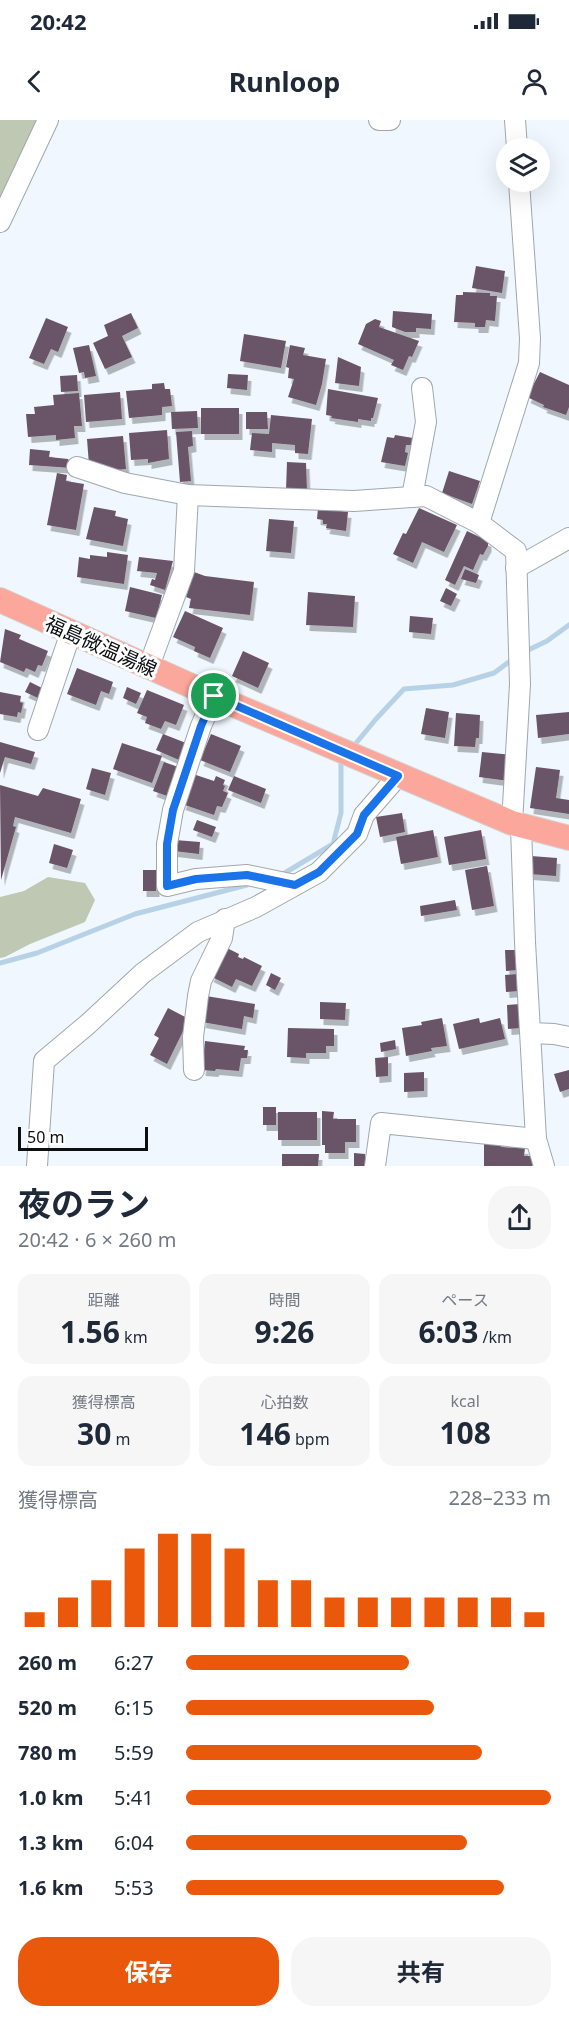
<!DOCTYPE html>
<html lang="ja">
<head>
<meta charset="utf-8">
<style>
  body { margin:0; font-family:"Noto Sans","Noto Sans JP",sans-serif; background:#f6f6f7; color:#1f2937; height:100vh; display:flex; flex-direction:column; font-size:22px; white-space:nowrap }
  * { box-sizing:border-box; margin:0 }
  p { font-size:20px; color:#747a83 }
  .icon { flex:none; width:33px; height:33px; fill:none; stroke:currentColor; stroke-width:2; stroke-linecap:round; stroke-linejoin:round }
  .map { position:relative; height:1046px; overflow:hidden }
  .side { display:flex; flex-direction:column; background:#fff; flex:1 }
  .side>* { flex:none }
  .buttons { position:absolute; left:496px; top:18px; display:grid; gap:12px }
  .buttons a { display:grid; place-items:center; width:54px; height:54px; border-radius:50%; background:#fff; box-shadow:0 6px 24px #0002; font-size:30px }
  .scale { position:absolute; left:18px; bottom:15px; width:130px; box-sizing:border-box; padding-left:6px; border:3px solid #0c0e10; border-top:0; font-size:16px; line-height:21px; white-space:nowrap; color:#0c0e10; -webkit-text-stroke:4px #fff; paint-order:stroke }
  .pin { position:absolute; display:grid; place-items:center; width:51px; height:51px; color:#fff; margin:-26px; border:3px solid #fff; border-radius:50%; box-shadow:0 2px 6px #0007 }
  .round { display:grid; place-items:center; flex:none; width:63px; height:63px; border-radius:24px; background:#f6f6f7 }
  .overview { display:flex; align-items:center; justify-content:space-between; height:102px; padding:0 18px }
  h1 { font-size:33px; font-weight:700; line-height:45px }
  .metrics { display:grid; grid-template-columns:repeat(3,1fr); gap:9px; height:102px; padding:6px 18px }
  .metrics div { display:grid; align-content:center; border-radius:15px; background:#f6f6f7; text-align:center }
  .metrics b { font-size:30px; font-weight:700 }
  .metrics small { font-size:16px; font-weight:400 }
  .metrics p { font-size:16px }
  .chart { height:168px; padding:12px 18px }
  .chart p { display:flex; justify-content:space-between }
  .chart svg { width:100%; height:108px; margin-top:6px; stroke:#ea580c; stroke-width:6 }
  .cta { display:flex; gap:12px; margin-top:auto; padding:12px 18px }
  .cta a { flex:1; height:69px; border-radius:24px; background:#ea580c; color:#fff; font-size:24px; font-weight:700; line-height:69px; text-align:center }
  .cta a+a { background:#f6f6f7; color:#1f2937 }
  ul { padding:0 18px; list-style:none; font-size:20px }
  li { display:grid; grid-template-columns:96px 72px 1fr; align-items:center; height:45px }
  li i { height:15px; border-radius:8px; background:#ea580c }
  .status { display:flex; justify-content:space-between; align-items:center; height:42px; padding:0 30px; background:#fff; direction:ltr }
  .status svg { height:16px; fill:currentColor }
  header { display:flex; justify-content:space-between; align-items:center; height:78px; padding:0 18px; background:#fff; font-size:27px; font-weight:700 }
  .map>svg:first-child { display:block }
  .green { fill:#bec8b2 }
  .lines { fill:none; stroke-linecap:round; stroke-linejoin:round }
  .stream { stroke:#b7d2e7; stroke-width:5 }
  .building { fill:#6b5467; filter:url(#shadow) }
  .minor-casing { stroke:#a0a7ad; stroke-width:22 }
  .major-casing { stroke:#d3d4d4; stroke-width:26 }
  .minor { stroke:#fff; stroke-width:20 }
  .major { stroke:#fca79b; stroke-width:24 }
  .route-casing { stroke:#fff; stroke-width:12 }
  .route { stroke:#1a73e8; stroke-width:8 }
  .labels { text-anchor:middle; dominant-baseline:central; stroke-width:6; stroke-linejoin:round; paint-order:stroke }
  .street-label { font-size:20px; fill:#0c0e10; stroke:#fff }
</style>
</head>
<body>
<div class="status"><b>20:42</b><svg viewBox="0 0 49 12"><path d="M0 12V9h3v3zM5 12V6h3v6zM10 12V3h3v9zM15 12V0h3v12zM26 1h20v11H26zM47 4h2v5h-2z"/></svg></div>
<header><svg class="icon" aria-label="back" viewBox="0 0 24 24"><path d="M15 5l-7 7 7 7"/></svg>Runloop<svg class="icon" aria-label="person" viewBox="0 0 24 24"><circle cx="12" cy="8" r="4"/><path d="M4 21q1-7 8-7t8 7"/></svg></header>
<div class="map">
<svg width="569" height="1046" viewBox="0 0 569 1046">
  <defs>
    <filter id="shadow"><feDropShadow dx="3.5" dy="6" stdDeviation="0" flood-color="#0004"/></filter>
  </defs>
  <rect width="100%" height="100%" fill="#f0f7fe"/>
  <g class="green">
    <path d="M0,0H44L0,93Z"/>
    <path d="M48,757L85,763L95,780L85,802L30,824L5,837L0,838V777L24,771Z"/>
  </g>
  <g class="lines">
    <g class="stream">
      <path d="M524,532L547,521L569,505"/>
      <path d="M352,628L376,599L404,569L453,565L494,553L514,538"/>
      <path d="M278,757L333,724L341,693V642L345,637"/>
      <path d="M0,843L37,833L135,794L247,765"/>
    </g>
  </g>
  <g class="building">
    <path d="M476,146L505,151L502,173L472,168Z"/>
    <path d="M463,172L490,173V176H497L495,201L486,200L485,207H475V203L454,202L456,175H463Z"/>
    <path d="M393,191L432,194L431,209L416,208V212H405L392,207Z"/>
    <path d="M131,193L138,208L122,216L132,237L105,249L93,223L108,216L104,205Z"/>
    <path d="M46,198L68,207L58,232L51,229L44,244L29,238Z"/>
    <path d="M375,199L381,201L379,207L419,221L412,237L409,236L403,250L391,245L394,240L358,224L366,204Z"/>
    <path d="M244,214L286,221L281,248L240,241Z"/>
    <path d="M89,225L96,256L85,258L84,252L79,253L73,228Z"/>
    <path d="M290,225L305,228L303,235L326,239L322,264L316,285L288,277L294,259L288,258L289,248L286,247Z"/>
    <path d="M338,237L361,247L359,266L335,263Z"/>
    <path d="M540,252L569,265V287L566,295L543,287L544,285L527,277Z"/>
    <path d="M228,254L248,255L247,270L227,268Z"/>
    <path d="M77,255L78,271L61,272L60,256Z"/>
    <path d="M164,263L165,269H170L172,286L162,287V295L129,298L126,271L152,269V264Z"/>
    <path d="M328,269L378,278L373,298H371V301L358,299V302L331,298L332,296L326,295Z"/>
    <path d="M120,272L122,299L86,302L84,275Z"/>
    <path d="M79,273L82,306H74L75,318L56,320V315L28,317L26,294H35L34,287L54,285L53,275Z"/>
    <rect x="201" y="288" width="38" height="26"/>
    <path d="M197,291L198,308L172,309L171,292Z"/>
    <path d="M246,292H267L268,309H246Z"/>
    <path d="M271,295L312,299L308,334L295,333V325L272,323V332L250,330L252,313L269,314Z"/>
    <path d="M167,310L169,339L148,343V339L131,340L129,313Z"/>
    <path d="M192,311L193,326L188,327L191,361L180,362L176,312Z"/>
    <path d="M395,315L413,318L411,325H406L405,332L408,333L405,346L381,342L387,317L394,318Z"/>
    <path d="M123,316L126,349L105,351L104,344L89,345L87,319Z"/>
    <path d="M30,329L50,331L49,337L68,339L71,344L72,348L29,345Z"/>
    <path d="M287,342L306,343L307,371L286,370Z"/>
    <path d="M449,351L480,361L472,384L442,373Z"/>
    <path d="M57,353L67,355L66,361L84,364L76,410L47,405Z"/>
    <path d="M94,387L116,391L115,396L128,399L123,426L86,419Z"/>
    <path d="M318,388L348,392L346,411L326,408L327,404H323V400L317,399Z"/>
    <path d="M419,388L457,405L444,432L422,422L413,443L393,434L403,413L406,414Z"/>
    <path d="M269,399L294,401L291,433L266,431Z"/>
    <path d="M467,411L488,421V426L483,435L480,434L473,450L464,446L455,465L445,460Z"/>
    <path d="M107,432L128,435L124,464L77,457L79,437L90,439V435L107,437Z"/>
    <path d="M139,437L173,441L165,470L150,465L152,459L155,460L157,453L137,451Z"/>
    <path d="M465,449L479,455L476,463L461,459Z"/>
    <path d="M194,452L205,456L254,462L250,495L189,488L191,479L186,477Z"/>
    <path d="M130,467L162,475L156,498L125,491Z"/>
    <path d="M446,468L457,474L451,486L440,481Z"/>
    <path d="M308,472L355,476L353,507L306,505Z"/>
    <path d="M185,491L223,508L210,538L194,531L195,527L173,517Z"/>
    <path d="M410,496L433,498L431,514L409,512Z"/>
    <path d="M5,509L21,515L19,519L48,531L42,546L38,545L35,552L26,548L24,552L0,542Z"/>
    <path d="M243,531L269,543L258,568L232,556Z"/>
    <path d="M77,548L113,562L109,574L101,571L96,585L67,574Z"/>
    <path d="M30,562L42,568L38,578L25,572Z"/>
    <path d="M127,567L141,573L136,584L123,578Z"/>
    <path d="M147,570L184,585L176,605L165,601L161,609L145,603L147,597L137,593Z"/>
    <path d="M0,572L21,576L20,582L23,583L21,593L18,592L17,597L0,594Z"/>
    <path d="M426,588L449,592L445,618L421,614Z"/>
    <path d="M569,592V614L538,618L536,595Z"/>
    <path d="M456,593L480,595L479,618H476L475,627L454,626Z"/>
    <path d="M163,614L186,623L179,640L156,630Z"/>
    <path d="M211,614L241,626L230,652L200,640Z"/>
    <path d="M0,622L35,632L31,644L5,637L0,653Z"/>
    <path d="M122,623L162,636L152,663L113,649Z"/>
    <path d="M482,632L512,635L509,661L479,657Z"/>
    <path d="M164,642L181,648L170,677L153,671Z"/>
    <path d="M536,647L560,650L556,678L569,680V694L530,688Z"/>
    <path d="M92,648L111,653L105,675L86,669Z"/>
    <path d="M193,654L214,661L216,656L225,660L223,665L225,666L223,671L228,673L222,687L217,686L214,695L182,684Z"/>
    <path d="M234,656L266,669L261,683L228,670Z"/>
    <path d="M0,665L38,676L43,668L81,679L71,713L15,697L13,706L16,707L1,760Z"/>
    <path d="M402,693L405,712L380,717L376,697Z"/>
    <path d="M197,700L216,707L212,717L193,710Z"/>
    <path d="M433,710L438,737L401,744L396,717Z"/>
    <path d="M481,710L486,739L449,745L444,717Z"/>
    <path d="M175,720L200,722L199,734L174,731Z"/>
    <path d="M54,724L73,730L67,748L49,743Z"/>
    <path d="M531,736L557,738L556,756L529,754Z"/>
    <path d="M487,746L494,786L472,790L465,750Z"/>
    <rect x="143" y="750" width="13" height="21"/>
    <path d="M455,780L457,790L421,796L420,786Z"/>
    <path d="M225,827L239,834L238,837L243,839L244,837L262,846L252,866L236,859L232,867L210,856Z"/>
    <path d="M505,830H517L518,850L506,851Z"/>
    <path d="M271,853L281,858L275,870L266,865Z"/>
    <path d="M518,854L519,871L506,872L505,855Z"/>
    <path d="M206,876L255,884L253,898L244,896L242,909L202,902Z"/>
    <path d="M320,882L346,883L345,900L320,899Z"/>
    <path d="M520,884L521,908L508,909L507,885Z"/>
    <path d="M168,888L189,899L167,944L150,935L159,918L154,915Z"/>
    <path d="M442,898L447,926L431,928L432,931L406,936L402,908L422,905L421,902Z"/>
    <path d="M479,898L480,903L500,898L505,919L459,929L453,904Z"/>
    <path d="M288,908L334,909V926H326V933H306V938L287,937Z"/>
    <path d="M395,920L396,929L381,932L380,923Z"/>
    <path d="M205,921L245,926L244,930H248L247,938H241L239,951L216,949L215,951L202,950Z"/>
    <path d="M388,937V956L376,957L375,938Z"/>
    <path d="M569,950V969L560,972L554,954Z"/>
    <path d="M424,952V971L404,972V953Z"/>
    <rect x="263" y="987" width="13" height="18"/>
    <path d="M322,991L334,992L333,999H356V1022H345V1033H325V1025H322Z"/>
    <rect x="278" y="992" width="39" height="28"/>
    <path d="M484,1020H501V1027L525,1028L524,1036H533L532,1046H484Z"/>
    <path d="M354,1033L365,1034V1046H354Z"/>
    <path d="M282,1034H319L318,1046H282Z"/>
  </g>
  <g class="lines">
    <defs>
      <g id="minor">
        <path d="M379,0H390"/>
        <path d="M515,0L517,28"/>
        <path d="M0,102L48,0"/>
        <path d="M77,347L125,363L188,375L354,381L426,376L479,403L516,431L520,564L512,703"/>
        <path d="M412,377L426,302L422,268"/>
        <path d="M479,403L529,243L530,218L519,62"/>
        <path d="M516,448L569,418"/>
        <path d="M149,546L184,451L188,375"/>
        <path d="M214,576L201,606L173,690L167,724V766L196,759L247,755L295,765"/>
        <path d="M38,610L71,512"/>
        <path d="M521,707L525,822L536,1019L544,1046"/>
        <path d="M531,913L554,914L569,917"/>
        <path d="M194,950L193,917L198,876L201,861L222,818L225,799"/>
        <path d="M37,1046L44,941L88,904L143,853L198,812L256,787L319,752L357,714L364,695L398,656"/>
        <path d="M375,1046L381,1003L536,1019"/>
      </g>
      <path id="major" d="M0,480L234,585L512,703L569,718"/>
    </defs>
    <use href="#minor" class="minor-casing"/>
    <use href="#major" class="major-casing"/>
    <use href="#minor" class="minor"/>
    <use href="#major" class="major"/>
  </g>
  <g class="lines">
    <defs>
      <path id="route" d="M214,576L398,656L364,695L357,714L319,752L295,765L247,755L196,759L167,766V724L173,690L201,606Z"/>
    </defs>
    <use href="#route" class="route-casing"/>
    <use href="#route" class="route"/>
  </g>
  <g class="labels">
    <g class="street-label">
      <text transform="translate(101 526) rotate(24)">福島微温湯線</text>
    </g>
  </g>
</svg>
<div class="buttons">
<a><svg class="icon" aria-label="layers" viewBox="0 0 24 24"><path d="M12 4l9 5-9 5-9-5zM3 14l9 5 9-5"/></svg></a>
</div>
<div class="scale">50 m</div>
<div class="pin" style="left:214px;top:576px;background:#1e9e55"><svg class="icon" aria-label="arrive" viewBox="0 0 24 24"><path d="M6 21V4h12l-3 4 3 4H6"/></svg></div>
</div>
<section class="side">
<div class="overview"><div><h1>夜のラン</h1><p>20:42 · 6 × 260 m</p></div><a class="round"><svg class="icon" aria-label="share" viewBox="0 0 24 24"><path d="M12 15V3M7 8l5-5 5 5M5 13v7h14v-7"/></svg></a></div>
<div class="metrics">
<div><p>距離</p><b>1.56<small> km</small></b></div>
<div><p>時間</p><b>9:26</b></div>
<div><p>ペース</p><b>6:03<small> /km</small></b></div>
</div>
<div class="metrics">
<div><p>獲得標高</p><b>30<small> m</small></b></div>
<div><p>心拍数</p><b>146<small> bpm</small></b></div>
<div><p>kcal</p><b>108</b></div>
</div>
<div class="chart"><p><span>獲得標高</span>228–233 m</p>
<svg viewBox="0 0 160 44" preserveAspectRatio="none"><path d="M5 44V38M15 44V32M25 44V25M35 44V12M45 44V6M55 44V6M65 44V12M75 44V25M85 44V25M95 44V32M105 44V32M115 44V32M125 44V32M135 44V32M145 44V32M155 44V38"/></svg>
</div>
<ul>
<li><b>260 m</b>6:27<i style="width:61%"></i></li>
<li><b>520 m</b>6:15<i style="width:68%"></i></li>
<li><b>780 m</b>5:59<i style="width:81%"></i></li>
<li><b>1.0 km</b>5:41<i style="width:100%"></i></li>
<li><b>1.3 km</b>6:04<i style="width:77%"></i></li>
<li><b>1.6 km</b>5:53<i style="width:87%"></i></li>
</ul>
<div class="cta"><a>保存</a><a>共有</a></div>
</section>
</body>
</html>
